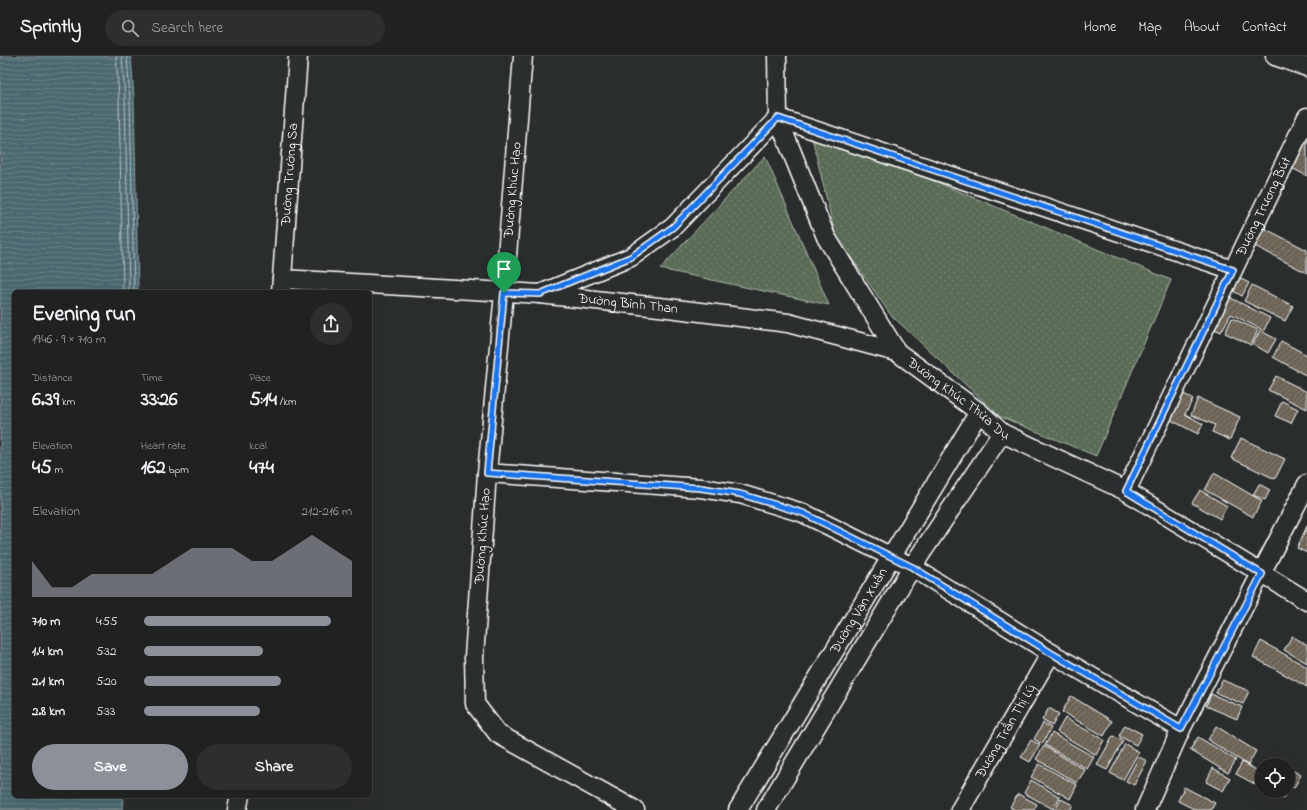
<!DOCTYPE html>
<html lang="en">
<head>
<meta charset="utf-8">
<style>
  body { margin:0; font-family:"Indie Flower",sans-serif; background:#2d2f2f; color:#f1f3f6; height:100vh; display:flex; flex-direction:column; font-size:15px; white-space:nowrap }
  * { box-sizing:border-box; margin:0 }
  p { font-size:13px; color:#a2a4a5 }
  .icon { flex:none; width:22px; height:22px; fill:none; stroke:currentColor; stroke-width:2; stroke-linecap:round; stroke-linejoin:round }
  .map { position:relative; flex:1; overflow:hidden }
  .side { position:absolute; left:12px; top:234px; width:360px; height:508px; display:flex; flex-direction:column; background:#202222; border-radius:6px; box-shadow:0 4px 16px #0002,0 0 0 1px #3d3f40 }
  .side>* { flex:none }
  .buttons { position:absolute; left:1255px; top:702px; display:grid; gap:8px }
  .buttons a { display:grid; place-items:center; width:40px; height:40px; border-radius:50%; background:#202222; box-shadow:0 4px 16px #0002,0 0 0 1px #3d3f40; font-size:20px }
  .pin { position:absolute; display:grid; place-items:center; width:34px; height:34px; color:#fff; margin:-41px -17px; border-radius:50% 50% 50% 0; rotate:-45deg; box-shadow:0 0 4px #0007 }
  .pin .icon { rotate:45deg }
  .round { display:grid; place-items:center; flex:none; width:42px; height:42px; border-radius:21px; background:#2d2f2f }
  .head { display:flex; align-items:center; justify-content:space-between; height:68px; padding:0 20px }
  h1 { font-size:22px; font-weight:800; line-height:30px }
  .stats { display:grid; grid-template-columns:repeat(3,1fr); gap:6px; height:68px; padding:4px 20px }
  .stats div { display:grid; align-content:center }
  .stats b { font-size:20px; font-weight:800 }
  .stats small { font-size:11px; font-weight:400 }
  .stats p { font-size:11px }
  .chart { height:112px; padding:8px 20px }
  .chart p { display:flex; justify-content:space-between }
  .chart svg { width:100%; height:72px; margin-top:4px; fill:#8c9099; opacity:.7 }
  .primary-button { display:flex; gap:8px; margin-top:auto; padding:8px 20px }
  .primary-button a { flex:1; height:46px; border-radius:24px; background:#8c9099; color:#fff; font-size:16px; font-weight:800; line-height:46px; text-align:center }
  .primary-button a+a { background:#2d2f2f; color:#f1f3f6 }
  ul { padding:0 20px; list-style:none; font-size:13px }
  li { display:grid; grid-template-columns:64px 48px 1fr; align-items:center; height:30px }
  li i { height:10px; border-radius:5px; background:#8c9099 }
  header { display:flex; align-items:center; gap:24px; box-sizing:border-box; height:56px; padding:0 20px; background:#202222; border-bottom:1px solid #3d3f40 }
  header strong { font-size:19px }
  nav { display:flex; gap:22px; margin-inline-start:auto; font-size:14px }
  .search { width:280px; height:36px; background:#2d2f2f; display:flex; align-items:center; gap:10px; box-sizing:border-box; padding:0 14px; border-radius:22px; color:#a2a4a5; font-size:15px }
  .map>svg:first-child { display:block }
  .grass { fill:url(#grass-dots); stroke:#acb6aa }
  .water { fill:url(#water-rules); stroke:#94a4a9 }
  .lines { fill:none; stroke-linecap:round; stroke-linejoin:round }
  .shore { stroke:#b7c3c6; stroke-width:1 }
  .building { fill:url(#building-hatch); stroke:#fff }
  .street-casing { stroke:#fff; stroke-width:21 }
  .street { stroke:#2a2d2e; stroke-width:18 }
  .route-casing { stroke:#fff; stroke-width:8 }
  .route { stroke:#1a73e8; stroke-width:5 }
  .labels { text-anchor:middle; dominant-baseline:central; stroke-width:3.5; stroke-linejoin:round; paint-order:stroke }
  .street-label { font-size:14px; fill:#fff; stroke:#2a2d2e }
</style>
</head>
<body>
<header>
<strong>Sprintly</strong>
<div class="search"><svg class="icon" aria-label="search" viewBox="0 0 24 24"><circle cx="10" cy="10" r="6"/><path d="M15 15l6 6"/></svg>Search here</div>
<nav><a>Home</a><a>Map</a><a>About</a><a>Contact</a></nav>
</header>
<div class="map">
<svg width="1307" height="754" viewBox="0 0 1307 754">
  <defs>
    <pattern id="grass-dots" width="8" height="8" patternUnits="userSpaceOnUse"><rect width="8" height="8" fill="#5a6c56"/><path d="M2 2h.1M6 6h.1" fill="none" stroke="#73826f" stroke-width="1.8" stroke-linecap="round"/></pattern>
    <pattern id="water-rules" width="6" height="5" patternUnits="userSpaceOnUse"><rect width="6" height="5" fill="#4c6870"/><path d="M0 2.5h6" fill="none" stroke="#677f85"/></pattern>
    <pattern id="building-hatch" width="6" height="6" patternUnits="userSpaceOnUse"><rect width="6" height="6" fill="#6c6354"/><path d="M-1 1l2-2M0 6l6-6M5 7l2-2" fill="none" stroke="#827a6e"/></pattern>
  </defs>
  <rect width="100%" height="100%" fill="#2a2d2e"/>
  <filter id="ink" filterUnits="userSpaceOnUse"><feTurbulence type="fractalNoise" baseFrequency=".025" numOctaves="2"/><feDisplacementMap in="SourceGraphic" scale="8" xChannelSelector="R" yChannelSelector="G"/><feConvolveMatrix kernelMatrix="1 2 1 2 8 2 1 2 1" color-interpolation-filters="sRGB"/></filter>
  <g filter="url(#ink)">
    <g class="grass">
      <path d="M810,73L1171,224L1096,400L999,360L890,258L835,178Z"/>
      <path d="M765,100L829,249L660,213Z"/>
    </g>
    <path class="water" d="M0,0H131L134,43L138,236H14V740H123L122,754H0Z"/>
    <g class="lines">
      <g class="shore">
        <path d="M116,0L119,44L123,236"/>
        <path d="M122,0L125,43L129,236"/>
        <path d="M127,0L130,43L134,236"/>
      </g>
    </g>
    <g class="building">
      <path d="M1307,79V120L1290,111Z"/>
      <path d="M1258,169L1307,194V217L1249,187Z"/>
      <path d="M1235,220L1249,227L1242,240L1228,232Z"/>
      <path d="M1252,229L1293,250L1285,265L1244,245Z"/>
      <path d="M1229,241L1270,262L1263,276L1276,283L1268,297L1253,288L1261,273L1231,258L1221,276L1213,272Z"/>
      <path d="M1232,262L1258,274L1251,289L1225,277Z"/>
      <path d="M1281,285L1307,299V320L1273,301Z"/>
      <path d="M1276,320L1307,336V353L1268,334Z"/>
      <path d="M1182,337L1193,343L1185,358L1203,368L1198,378L1169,363Z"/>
      <path d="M1198,342L1240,361L1230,384L1212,376L1215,369L1191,359Z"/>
      <path d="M1282,345L1298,353L1291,367L1275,360Z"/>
      <path d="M1241,382L1285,403L1275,423L1231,402Z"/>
      <path d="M1214,417L1262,445L1253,461L1205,434Z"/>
      <path d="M1259,428L1270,434L1265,444L1253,439Z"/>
      <path d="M1200,434L1227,450L1220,463L1192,447Z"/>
      <path d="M1307,470V497L1297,492Z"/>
      <path d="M1292,580L1307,589V607L1284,594Z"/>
      <path d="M1261,585L1307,611V631L1253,601Z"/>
      <path d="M1222,624L1249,635L1243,648L1216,637Z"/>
      <path d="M1211,638L1242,651L1237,663L1206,650Z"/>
      <path d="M1071,640L1112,665L1104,680L1062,656Z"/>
      <path d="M1049,652L1059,658L1052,670L1042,664Z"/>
      <path d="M1065,662L1104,684L1096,699L1057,676Z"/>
      <path d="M1043,667L1051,672L1042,688L1034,683Z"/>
      <path d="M1125,669L1142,678L1136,689L1119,680Z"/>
      <path d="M1216,670L1256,695L1248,709L1208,684Z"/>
      <path d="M1052,677L1094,701L1087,713L1045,689Z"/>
      <path d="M1113,680L1123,685L1107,714L1097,709Z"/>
      <path d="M1198,681L1236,704L1228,717L1190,694Z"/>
      <path d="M1031,684L1040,689L1030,706L1021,701Z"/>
      <path d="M1125,688L1139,696L1123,724L1110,717Z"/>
      <path d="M1044,690L1085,714L1077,727L1036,703Z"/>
      <path d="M1139,701L1147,705L1134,729L1126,725Z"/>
      <path d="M1242,706L1262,717V732L1236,718Z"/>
      <path d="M1039,708L1077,729L1070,743L1031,721Z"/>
      <path d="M1213,712L1230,722L1223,735L1206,726Z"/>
      <path d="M1288,712L1301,719L1294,732L1288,729Z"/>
      <path d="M1031,724L1060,741L1053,753L1024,737Z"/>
      <path d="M1184,731L1215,747L1211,754H1196L1178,745Z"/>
      <path d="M1268,735H1287L1283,743Z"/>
      <path d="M1018,738L1037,748L1034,754H1015L1010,751Z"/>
      <path d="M1061,743L1073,749L1070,754H1055Z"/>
    </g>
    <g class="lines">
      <defs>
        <g id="street">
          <path d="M523,0L504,237L487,417L474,601L475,648L498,678L635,754"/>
          <path id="s1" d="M777,0L778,62L826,181L897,296L979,356L1002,377L1126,435L1307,545"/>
          <path d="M1275,0L1307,11"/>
          <path id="s2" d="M282,223L540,238L668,252L788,267L897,296"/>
          <path id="s3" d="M281,236L298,0"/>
          <path d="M540,238L631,201L673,171L778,62L1233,214"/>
          <path d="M487,417L701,432L740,438L803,457L912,511L1051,597L1181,673"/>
          <path id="s4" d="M1126,435L1307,61"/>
          <path d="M237,754L240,740"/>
          <path id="s5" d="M738,754L979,356"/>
          <path d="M766,754L912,511L1002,377"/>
          <path id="s6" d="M960,754L1051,597"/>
          <path d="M1145,754L1181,673L1307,428"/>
        </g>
      </defs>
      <use href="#street" class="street-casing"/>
      <use href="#street" class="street"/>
    </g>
  </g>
  <g class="lines" filter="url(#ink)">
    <defs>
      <path id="route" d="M778,62L1233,214L1126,435L1262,518L1181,673L1051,597L912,511L803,457L740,438L701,432L487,417L504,237L540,238L631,201L673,171Z"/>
    </defs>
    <use href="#route" class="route-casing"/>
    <use href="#route" class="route"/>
  </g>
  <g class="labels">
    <g class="street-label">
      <text stroke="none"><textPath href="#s3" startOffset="118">Đường Trường Sa</textPath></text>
      <text transform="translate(513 134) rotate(-85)">Đường Khúc Hạo</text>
      <text stroke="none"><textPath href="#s4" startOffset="316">Đường Trương Bút</textPath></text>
      <text stroke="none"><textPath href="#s2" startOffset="347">Đường Bình Than</textPath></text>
      <text stroke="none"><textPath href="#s1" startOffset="403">Đường Khúc Thừa Dụ</textPath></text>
      <text transform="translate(483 480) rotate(-86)">Đường Khúc Hạo</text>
      <text stroke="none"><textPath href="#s5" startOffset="233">Đường Vạn Xuân</textPath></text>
      <text stroke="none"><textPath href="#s6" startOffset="91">Đường Trần Thị Lý</textPath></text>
    </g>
  </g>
</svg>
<div class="buttons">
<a><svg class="icon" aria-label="locate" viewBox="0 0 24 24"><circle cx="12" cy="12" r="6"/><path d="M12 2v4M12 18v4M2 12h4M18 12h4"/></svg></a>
</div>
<div class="pin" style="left:504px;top:237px;background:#1e9e55"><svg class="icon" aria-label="arrive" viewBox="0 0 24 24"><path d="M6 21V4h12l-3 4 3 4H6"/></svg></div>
<section class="side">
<div class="head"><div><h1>Evening run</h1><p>19:46 · 9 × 710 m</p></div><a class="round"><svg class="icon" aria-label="share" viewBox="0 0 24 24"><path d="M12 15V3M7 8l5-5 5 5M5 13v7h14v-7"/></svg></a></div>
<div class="stats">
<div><p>Distance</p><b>6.39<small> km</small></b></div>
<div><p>Time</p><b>33:26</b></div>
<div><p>Pace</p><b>5:14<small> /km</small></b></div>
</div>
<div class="stats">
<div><p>Elevation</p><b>45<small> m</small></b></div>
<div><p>Heart rate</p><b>162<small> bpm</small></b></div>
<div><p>kcal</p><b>474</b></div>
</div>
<div class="chart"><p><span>Elevation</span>212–216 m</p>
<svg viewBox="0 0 160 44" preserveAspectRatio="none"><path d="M0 44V22L10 38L20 38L30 30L40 30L50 30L60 30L70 22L80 14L90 14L100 14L110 22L120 22L130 14L140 6L150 14L160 22V44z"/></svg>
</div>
<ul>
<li><b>710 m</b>4:55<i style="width:90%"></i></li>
<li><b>1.4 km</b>5:32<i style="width:57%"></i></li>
<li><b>2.1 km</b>5:20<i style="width:66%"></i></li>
<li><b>2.8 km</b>5:33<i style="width:56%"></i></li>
</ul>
<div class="primary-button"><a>Save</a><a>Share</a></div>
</section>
</div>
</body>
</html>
